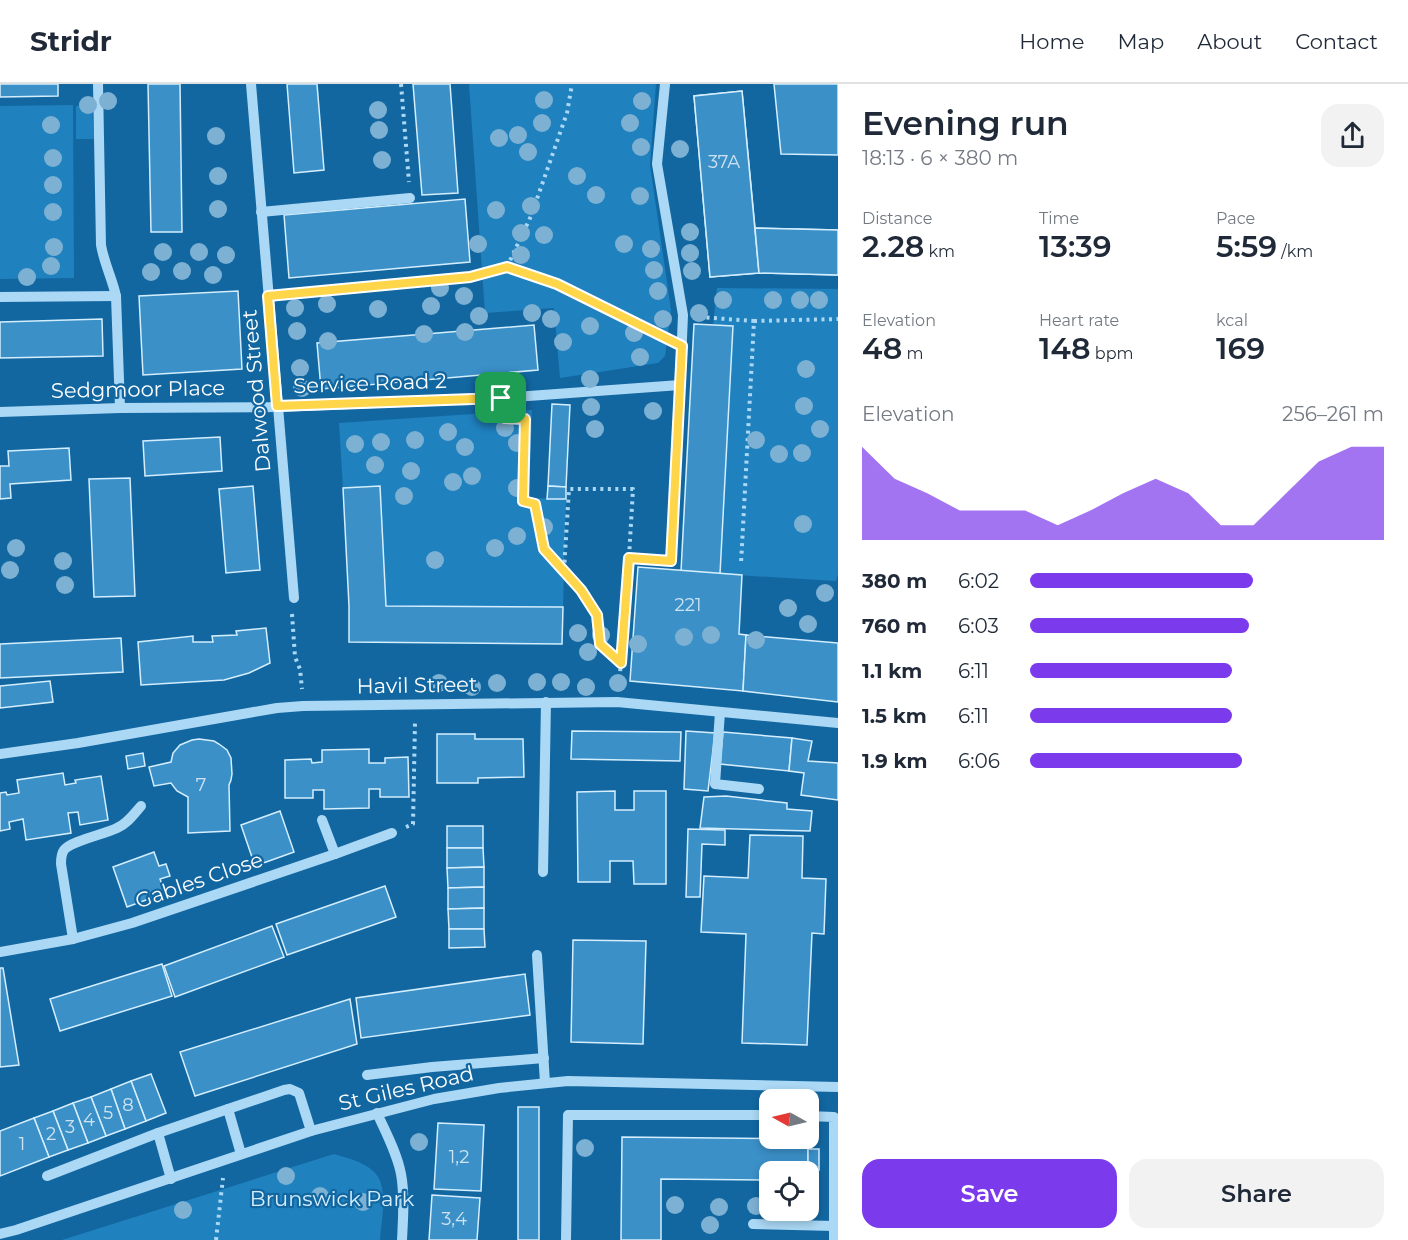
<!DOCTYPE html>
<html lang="en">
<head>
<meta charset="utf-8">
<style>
  body { margin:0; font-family:Montserrat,sans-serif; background:#f2f2f3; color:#1f2937; height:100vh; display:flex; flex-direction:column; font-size:22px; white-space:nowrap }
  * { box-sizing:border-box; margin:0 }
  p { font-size:20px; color:#747a83 }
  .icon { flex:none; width:33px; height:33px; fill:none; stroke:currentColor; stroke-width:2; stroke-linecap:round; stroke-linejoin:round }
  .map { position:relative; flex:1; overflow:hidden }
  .details { display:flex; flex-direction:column; background:#fff; width:570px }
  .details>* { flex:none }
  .needle { width:39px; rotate:278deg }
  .buttons { position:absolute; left:759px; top:1005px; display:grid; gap:12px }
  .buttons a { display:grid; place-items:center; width:60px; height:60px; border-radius:12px; background:#fff; box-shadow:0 3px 9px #0003; font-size:30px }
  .pin { position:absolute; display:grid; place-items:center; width:51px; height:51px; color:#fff; margin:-26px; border-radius:12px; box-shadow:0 3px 9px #0006 }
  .round { display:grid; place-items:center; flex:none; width:63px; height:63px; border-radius:18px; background:#f2f2f3 }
  .overview { display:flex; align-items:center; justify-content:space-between; height:102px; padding:0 24px }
  h1 { font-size:33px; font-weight:600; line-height:45px }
  .figures { display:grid; grid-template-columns:repeat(3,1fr); gap:9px; height:102px; padding:6px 24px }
  .figures div { display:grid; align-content:center }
  .figures b { font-size:30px; font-weight:600 }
  .figures small { font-size:16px; font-weight:400 }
  .figures p { font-size:16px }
  .chart { height:168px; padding:12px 24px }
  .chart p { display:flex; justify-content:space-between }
  .chart svg { width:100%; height:108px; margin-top:6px; fill:#7c3aed; opacity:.7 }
  .primary-button { display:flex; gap:12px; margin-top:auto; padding:12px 24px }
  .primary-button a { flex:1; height:69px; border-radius:18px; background:#7c3aed; color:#fff; font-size:24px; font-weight:600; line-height:69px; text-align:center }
  .primary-button a+a { background:#f2f2f3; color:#1f2937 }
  ul { padding:0 24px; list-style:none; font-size:20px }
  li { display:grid; grid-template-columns:96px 72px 1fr; align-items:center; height:45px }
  li i { height:15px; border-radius:8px; background:#7c3aed }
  header { display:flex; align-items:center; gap:36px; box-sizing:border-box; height:84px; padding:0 30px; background:#fff; border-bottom:2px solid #e0e1e3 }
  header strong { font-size:28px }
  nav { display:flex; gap:33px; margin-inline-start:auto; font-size:21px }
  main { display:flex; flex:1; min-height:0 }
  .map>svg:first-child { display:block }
  .green { fill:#2081bf }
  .building { fill:#3b90c8; stroke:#d4eefe; stroke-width:1.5 }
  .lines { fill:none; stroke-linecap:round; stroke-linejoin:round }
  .path { stroke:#abd8f5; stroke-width:4; stroke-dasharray:3 4.5; stroke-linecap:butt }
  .minor { stroke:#abd8f5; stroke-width:10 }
  .tree { fill:#7db1d4 }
  .route-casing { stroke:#fff; stroke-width:12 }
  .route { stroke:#ffd54a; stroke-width:8 }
  .labels { text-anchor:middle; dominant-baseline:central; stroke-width:4.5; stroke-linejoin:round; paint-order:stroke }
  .number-label { font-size:18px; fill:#cee3f1 }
  .street-label { font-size:21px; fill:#fff; stroke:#1267a1 }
  .park-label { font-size:21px; fill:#d4eefe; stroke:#1267a1 }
</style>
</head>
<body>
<header>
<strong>Stridr</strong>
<nav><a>Home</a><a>Map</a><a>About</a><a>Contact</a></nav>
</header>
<main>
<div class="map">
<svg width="838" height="1156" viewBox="0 0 838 1156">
  <rect width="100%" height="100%" fill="#1267a1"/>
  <g class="green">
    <path d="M469,0H656L650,81L671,226L665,272L658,279L560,294L554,224L485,229Z"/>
    <path d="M73,21L74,194L0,195V22Z"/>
    <path d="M92,21L94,55H76V22Z"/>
    <path d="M717,204L838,205V490L836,497L720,490L733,242L713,241Z"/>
    <path d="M532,326L529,414L566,415L563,523L386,522L380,402L343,404L339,339Z"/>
    <path d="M334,1070C347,1074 362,1077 373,1087C390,1101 381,1137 380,1156H62Z"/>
  </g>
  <g class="building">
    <path d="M0,0H58V12L0,13Z"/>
    <path d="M148,0H180L182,148H151Z"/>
    <path d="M287,0H317L324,86L294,89Z"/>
    <path d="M413,0H450L458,109L422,111Z"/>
    <path d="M774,0H838V71L781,70Z"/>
    <path d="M742,7L755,144L838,146V191L759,189L710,193L694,12Z"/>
    <path d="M742,7L759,189L710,193L694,12Z"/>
    <path d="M465,115L470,178L289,194L284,131Z"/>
    <path d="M755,144L838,146V191L759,189Z"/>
    <path d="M238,207L242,285L143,291L139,212Z"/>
    <path d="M102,235L103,272L0,274V238Z"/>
    <path d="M694,240L733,242L720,490L681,487Z"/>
    <path d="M534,241L538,286L321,305L317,259Z"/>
    <path d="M552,320L570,321L566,403L548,402Z"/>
    <path d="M220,353L222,387L145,392L143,357Z"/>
    <path d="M69,364L71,396L10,400L11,414L0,415V382H9L8,367Z"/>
    <path d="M130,394L135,512L94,513L89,395Z"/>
    <path d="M253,402L260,486L226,489L219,405Z"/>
    <path d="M380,402L386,522L563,523L562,560L349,558V522L343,404Z"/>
    <path d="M548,402L566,403V415H547Z"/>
    <path d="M638,483L742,491L739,550L746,551L743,607L630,597Z"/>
    <path d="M266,544L270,579L249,589L224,596L141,601L138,558L193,552V558H213L212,552L237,551L236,547Z"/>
    <path d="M746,551L838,559V618L743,607Z"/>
    <path d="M121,554L123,588L0,594V560Z"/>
    <path d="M50,597L53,618L0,624V602Z"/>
    <path d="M572,647L681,648L680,677L571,675Z"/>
    <path d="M686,647L715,649L708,707L684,705Z"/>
    <path d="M723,648L792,654L789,687L720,680Z"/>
    <path d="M437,650H475V655H523L524,693L478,694V699H437Z"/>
    <path d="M792,654L812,657L808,677L838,679V716L801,711L804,689L789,687Z"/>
    <path d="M199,655L214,657L219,660L227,666L231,674L232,690L231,696L229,701L230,747L188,749V713L177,707L171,699L154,702L149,683L171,678L173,669L180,661L192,656Z"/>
    <path d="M369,665V679H385V674L408,673L409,713H380V705H369V724L324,725V706H313V714H285V676L311,675L312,679L322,678V666Z"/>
    <path d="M143,669L145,682L128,685L126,672Z"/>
    <path d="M63,689L65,701L76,699L75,696L101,692L108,736L80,741L78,728L68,729L71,749L26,756L23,735L9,738L10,745L0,747V709L6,708L7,711L19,709L17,696Z"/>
    <path d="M615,707V726H634V707H666V800H634L633,777H610V798H578L577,708Z"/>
    <path d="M726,712L787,719V725L812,727L810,747L700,744L704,713Z"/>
    <path d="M280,727L294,768L255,782L241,741Z"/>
    <rect x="447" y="742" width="36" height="22"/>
    <path d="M688,745L725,746V761L702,760L700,813H686Z"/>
    <path d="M750,751L803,752L802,794L826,795L824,850L812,849L807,961L742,959L746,850L701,848L704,792L748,794Z"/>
    <path d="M447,764H483L484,783L447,784Z"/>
    <path d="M154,768L159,782L166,780L170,792L160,795L165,809L127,823L113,783Z"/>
    <path d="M484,783V803L448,804L447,784Z"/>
    <path d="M385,802L396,833L287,871L276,840Z"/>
    <path d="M484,803V824L448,825V804Z"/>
    <path d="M484,824V845H449L448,825Z"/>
    <path d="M272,842L284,873L175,913L164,882Z"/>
    <path d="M449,845H484L485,863L449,864Z"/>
    <path d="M573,856L646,857L643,960L571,958Z"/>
    <path d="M162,880L172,912L60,947L50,915Z"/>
    <path d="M0,884H3L19,981L0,983Z"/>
    <path d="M525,890L530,931L361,954L356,914Z"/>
    <path d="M350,915L357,960L195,1012L180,968Z"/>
    <path d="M151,990L166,1029L146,1037L131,997Z"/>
    <path d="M131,997L146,1037L125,1045L111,1005Z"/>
    <path d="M111,1005L125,1045L106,1052L91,1013Z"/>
    <path d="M91,1013L106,1052L88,1059L73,1019Z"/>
    <path d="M73,1019L88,1059L68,1066L53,1027Z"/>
    <rect x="518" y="1023" width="21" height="133"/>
    <path d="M53,1027L68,1066L49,1073L34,1034Z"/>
    <path d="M34,1034L49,1073L0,1092V1047Z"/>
    <path d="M438,1039L484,1041L481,1107L434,1105Z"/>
    <path d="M622,1053L808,1055V1088H770V1096L661,1095V1156H621Z"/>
    <path d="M808,1065H819V1086L808,1085Z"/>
    <path d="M432,1111L480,1114L477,1156H429Z"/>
  </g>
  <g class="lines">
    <g class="path">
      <path d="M401,0L409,98"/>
      <path d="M507,183L531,132L567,29L572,0"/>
      <path d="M287,210L470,193L507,183L557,200L664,252"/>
      <path d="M699,233L754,237L741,480"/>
      <path d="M754,237L838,235"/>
      <path d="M504,333L505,334L525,335L523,417L535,420L544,466L581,506L597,531L600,559L621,579"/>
      <path d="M564,486L569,405H633L629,473"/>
      <path d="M292,530L295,573L300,585L302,605"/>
      <path d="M619,602L629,473L654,475"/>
      <path d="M406,743L413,740L415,638"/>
      <path d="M216,1156L223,1094"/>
    </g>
    <g class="minor">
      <path d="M98,0L101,161C104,179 112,194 116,212L120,324"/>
      <path d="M251,0L294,514"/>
      <path d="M261,128L410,114"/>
      <path d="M0,213L116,212"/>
      <path d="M0,328L120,324L277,323L501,314L680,301L683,231L657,80L665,0"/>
      <path d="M671,476L680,301"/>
      <path d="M720,628L715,700L759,705"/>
      <path d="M0,670L78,659L277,624L303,622L617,618L838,639"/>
      <path d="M322,736L335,770"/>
      <path d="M543,788L546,618"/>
      <path d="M73,855L61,780C61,775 61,770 64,766C71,757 105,750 117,744C127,740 134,730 141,722"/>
      <path d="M0,868L73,855L132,839L335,770L392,749"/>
      <path d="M537,871L545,999"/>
      <path d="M367,991L432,983L544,974"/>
      <path d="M377,1029C386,1049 397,1069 401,1090C405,1111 403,1135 402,1156"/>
      <path d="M808,1032L834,1033V1156"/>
      <path d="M241,1070L228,1025L284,1006L290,1005L299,1009L311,1047"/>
      <path d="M47,1092L158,1049"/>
      <path d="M171,1095L158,1049L228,1025"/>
      <path d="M753,1140L834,1142"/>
      <path d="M0,1150L16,1146L311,1047L434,1015L499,1004L568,997L838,1003"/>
      <path d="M566,1156L568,1031H770"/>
    </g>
  </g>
  <g class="tree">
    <circle cx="544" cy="16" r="9"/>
    <circle cx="108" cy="17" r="9"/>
    <circle cx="642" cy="17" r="9"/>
    <circle cx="88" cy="21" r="9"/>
    <circle cx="378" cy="26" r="9"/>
    <circle cx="542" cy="39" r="9"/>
    <circle cx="630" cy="39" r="9"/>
    <circle cx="51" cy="41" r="9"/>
    <circle cx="379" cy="46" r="9"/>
    <circle cx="518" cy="51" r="9"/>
    <circle cx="216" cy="52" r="9"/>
    <circle cx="499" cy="54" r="9"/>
    <circle cx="641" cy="63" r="9"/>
    <circle cx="680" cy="65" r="9"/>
    <circle cx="528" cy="68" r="9"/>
    <circle cx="53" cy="74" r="9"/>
    <circle cx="382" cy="76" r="9"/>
    <circle cx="218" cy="92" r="9"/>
    <circle cx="577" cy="92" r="9"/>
    <circle cx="53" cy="101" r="9"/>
    <circle cx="596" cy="111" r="9"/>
    <circle cx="640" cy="112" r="9"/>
    <circle cx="531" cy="122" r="9"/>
    <circle cx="218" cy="125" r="9"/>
    <circle cx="496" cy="126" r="9"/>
    <circle cx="53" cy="128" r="9"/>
    <circle cx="690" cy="148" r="9"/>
    <circle cx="521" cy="149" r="9"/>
    <circle cx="544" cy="151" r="9"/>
    <circle cx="478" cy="160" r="9"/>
    <circle cx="624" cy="160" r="9"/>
    <circle cx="54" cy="163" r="9"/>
    <circle cx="651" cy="165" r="9"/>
    <circle cx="163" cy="168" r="9"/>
    <circle cx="199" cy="168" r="9"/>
    <circle cx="690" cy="169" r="9"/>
    <circle cx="226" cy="171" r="9"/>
    <circle cx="521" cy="171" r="9"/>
    <circle cx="51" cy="182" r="9"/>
    <circle cx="654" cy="186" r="9"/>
    <circle cx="182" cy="187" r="9"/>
    <circle cx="692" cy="187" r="9"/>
    <circle cx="151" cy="188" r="9"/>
    <circle cx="213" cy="191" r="9"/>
    <circle cx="27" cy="193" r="9"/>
    <circle cx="440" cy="204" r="9"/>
    <circle cx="658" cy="207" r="9"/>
    <circle cx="464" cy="212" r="9"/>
    <circle cx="723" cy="216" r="9"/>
    <circle cx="773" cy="216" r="9"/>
    <circle cx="800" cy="216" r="9"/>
    <circle cx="819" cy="216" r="9"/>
    <circle cx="327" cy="220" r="9"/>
    <circle cx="431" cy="222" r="9"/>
    <circle cx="295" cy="224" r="9"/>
    <circle cx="378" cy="225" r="9"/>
    <circle cx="532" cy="229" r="9"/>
    <circle cx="699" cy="229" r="9"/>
    <circle cx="479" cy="232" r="9"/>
    <circle cx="551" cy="235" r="9"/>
    <circle cx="663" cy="235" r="9"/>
    <circle cx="590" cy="242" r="9"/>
    <circle cx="297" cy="247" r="9"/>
    <circle cx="465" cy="248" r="9"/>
    <circle cx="634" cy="249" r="9"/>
    <circle cx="424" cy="250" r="9"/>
    <circle cx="328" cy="257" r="9"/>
    <circle cx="563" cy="258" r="9"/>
    <circle cx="640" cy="273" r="9"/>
    <circle cx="300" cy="284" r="9"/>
    <circle cx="806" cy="285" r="9"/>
    <circle cx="590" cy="295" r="9"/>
    <circle cx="302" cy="304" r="9"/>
    <circle cx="804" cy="322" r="9"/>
    <circle cx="591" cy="323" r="9"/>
    <circle cx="653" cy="327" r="9"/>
    <circle cx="505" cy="344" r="9"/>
    <circle cx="595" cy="345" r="9"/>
    <circle cx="820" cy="345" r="9"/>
    <circle cx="448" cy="348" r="9"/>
    <circle cx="415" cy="356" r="9"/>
    <circle cx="756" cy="356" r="9"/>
    <circle cx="381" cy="358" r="9"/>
    <circle cx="517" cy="359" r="9"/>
    <circle cx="355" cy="360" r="9"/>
    <circle cx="465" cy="363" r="9"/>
    <circle cx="802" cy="369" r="9"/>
    <circle cx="779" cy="370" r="9"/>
    <circle cx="375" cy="381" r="9"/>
    <circle cx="411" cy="387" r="9"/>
    <circle cx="472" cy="392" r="9"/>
    <circle cx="453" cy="398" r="9"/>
    <circle cx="517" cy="404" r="9"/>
    <circle cx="404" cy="412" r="9"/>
    <circle cx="803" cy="440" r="9"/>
    <circle cx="544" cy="443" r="9"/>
    <circle cx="517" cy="452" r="9"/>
    <circle cx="16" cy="464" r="9"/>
    <circle cx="495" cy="464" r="9"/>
    <circle cx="435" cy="476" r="9"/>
    <circle cx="63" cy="477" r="9"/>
    <circle cx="10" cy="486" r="9"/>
    <circle cx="65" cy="501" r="9"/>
    <circle cx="825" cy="509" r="9"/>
    <circle cx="788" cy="524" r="9"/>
    <circle cx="808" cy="540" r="9"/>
    <circle cx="578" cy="549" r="9"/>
    <circle cx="601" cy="551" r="9"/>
    <circle cx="711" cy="551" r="9"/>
    <circle cx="684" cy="553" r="9"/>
    <circle cx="756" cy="556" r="9"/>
    <circle cx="638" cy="560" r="9"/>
    <circle cx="588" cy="568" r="9"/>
    <circle cx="537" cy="598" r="9"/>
    <circle cx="561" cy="598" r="9"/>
    <circle cx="439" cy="599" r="9"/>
    <circle cx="497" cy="599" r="9"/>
    <circle cx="618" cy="599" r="9"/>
    <circle cx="472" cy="603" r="9"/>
    <circle cx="586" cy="603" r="9"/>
    <circle cx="419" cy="1058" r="9"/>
    <circle cx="585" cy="1064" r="9"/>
    <circle cx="286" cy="1092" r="9"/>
    <circle cx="320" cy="1112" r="9"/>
    <circle cx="363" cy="1118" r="9"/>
    <circle cx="675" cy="1121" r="9"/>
    <circle cx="756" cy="1122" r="9"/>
    <circle cx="719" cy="1123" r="9"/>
    <circle cx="183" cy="1126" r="9"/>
    <circle cx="710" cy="1141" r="9"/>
  </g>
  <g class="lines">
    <defs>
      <path id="route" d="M507,183L557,200L682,262L671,477L629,474L621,579L600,560L597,531L581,506L544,465L535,420L523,417L525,335L505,334L501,314L277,322L268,212L470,193Z"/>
    </defs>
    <use href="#route" class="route-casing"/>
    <use href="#route" class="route"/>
  </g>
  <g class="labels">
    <g class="number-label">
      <text x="724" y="78">37A</text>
      <text x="688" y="521">221</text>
      <text x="201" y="701">7</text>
      <text x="128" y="1021">8</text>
      <text x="108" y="1029">5</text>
      <text x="89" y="1036">4</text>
      <text x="70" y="1043">3</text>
      <text x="51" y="1050">2</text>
      <text x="22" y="1060">1</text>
      <text x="459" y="1073">1,2</text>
      <text x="454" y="1135">3,4</text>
    </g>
    <g class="street-label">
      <text transform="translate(370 299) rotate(-2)">Service Road 2</text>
      <text transform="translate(138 305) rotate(-1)">Sedgmoor Place</text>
      <text transform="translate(256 307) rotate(-95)">Dalwood Street</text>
      <text transform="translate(417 601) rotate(-1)">Havil Street</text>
      <text transform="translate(199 796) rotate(-19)">Gables Close</text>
      <text transform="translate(406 1004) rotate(-13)">St Giles Road</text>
    </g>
    <g class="park-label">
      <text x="332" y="1114">Brunswick Park</text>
    </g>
  </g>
</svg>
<div class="buttons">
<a><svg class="needle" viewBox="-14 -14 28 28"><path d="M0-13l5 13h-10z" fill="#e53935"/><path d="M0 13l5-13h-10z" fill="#747a83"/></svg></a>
<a><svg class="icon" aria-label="locate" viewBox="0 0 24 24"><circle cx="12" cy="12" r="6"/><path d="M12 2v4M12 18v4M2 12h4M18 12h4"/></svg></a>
</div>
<div class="pin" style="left:501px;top:314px;background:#1e9e55"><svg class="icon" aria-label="arrive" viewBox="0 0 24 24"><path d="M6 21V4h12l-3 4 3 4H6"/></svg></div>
</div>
<section class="details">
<div class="overview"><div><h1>Evening run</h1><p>18:13 · 6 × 380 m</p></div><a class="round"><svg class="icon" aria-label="share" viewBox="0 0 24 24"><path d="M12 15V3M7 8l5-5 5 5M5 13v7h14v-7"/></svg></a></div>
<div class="figures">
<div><p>Distance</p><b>2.28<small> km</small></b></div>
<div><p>Time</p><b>13:39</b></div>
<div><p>Pace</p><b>5:59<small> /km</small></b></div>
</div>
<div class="figures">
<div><p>Elevation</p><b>48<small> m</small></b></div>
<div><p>Heart rate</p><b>148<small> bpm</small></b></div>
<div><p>kcal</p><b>169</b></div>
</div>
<div class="chart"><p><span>Elevation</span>256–261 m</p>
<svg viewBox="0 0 160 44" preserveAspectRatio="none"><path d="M0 44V6L10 19L20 25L30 32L40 32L50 32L60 38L70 32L80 25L90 19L100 25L110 38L120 38L130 25L140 12L150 6L160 6V44z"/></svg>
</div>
<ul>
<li><b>380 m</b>6:02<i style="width:63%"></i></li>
<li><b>760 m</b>6:03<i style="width:62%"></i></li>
<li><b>1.1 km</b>6:11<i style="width:57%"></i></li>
<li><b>1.5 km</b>6:11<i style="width:57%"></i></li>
<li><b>1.9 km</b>6:06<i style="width:60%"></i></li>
</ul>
<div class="primary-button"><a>Save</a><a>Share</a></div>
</section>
</main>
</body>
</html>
